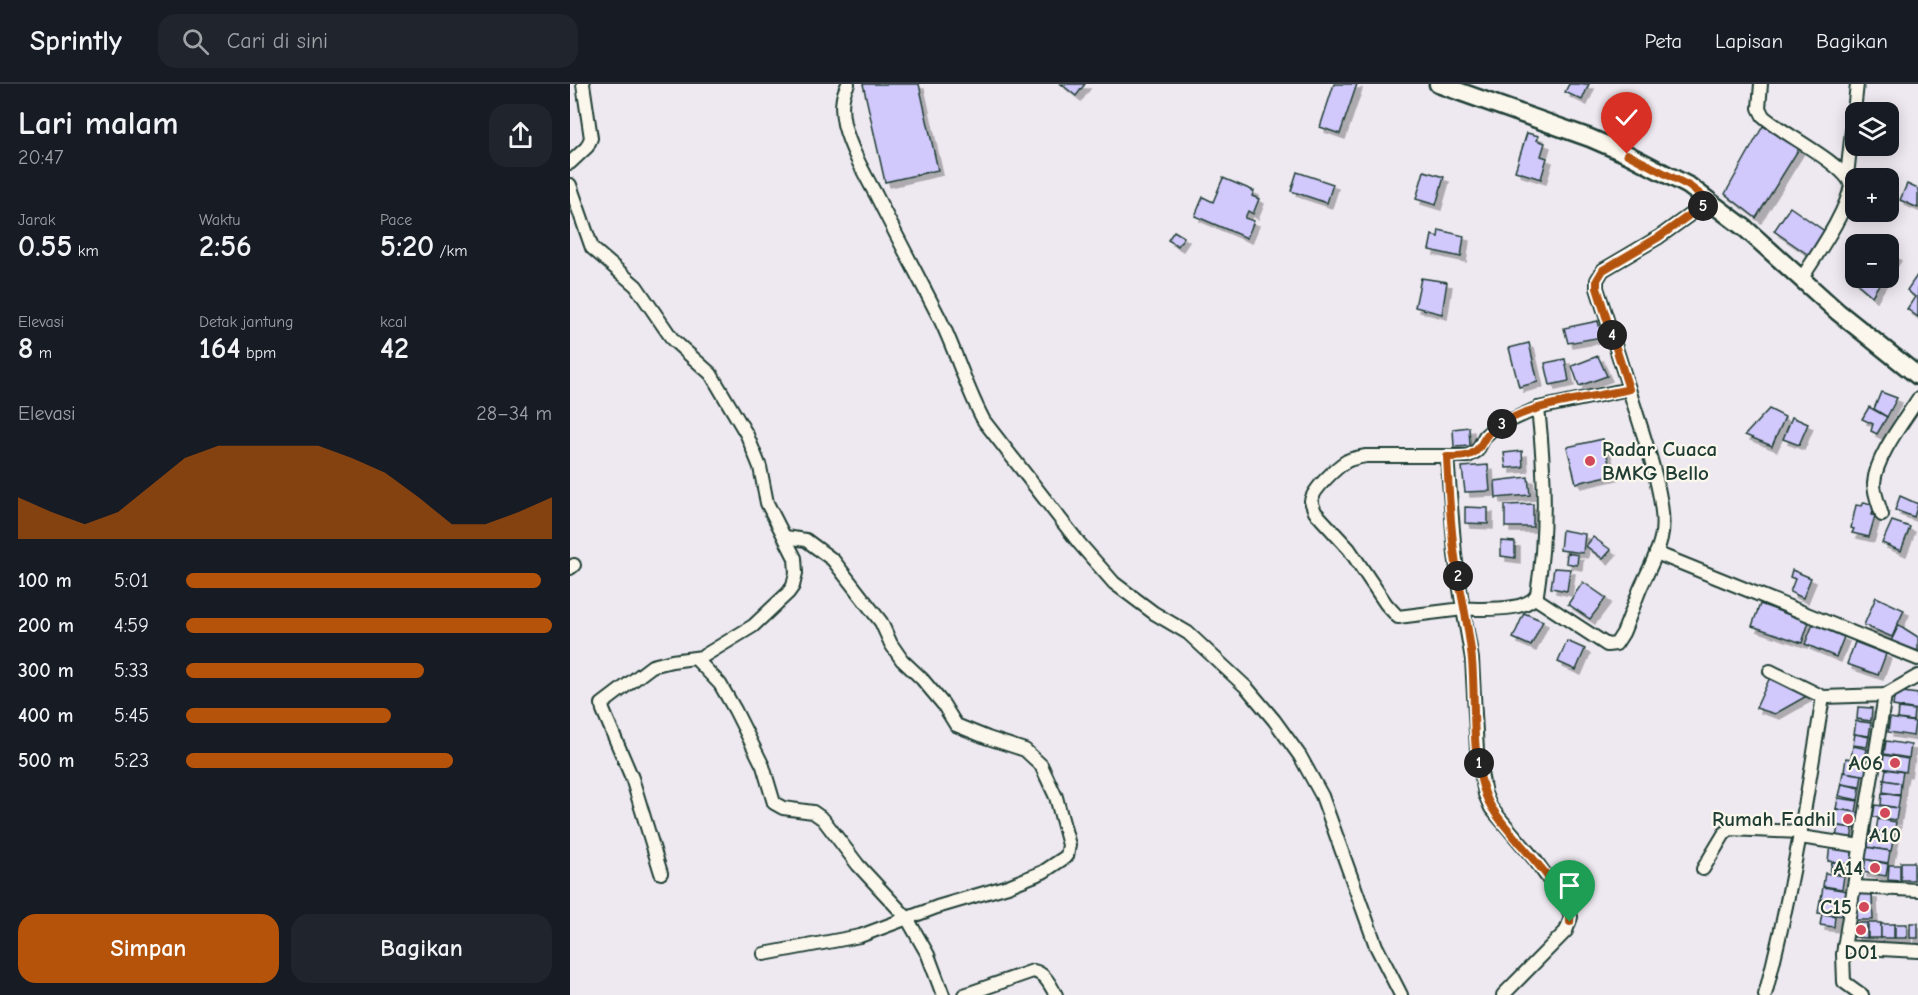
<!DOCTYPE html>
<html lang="id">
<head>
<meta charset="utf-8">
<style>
  body { margin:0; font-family:"Comic Neue",sans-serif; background:#20242c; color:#f1f3f6; height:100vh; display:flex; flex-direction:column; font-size:22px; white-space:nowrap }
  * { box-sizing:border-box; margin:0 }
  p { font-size:20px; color:#9ea1a6 }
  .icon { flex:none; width:33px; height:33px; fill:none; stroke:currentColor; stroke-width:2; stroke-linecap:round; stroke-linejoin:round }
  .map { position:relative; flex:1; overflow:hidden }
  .panel { display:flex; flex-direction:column; background:#171b24; width:570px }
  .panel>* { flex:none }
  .buttons { position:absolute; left:1275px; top:18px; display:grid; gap:12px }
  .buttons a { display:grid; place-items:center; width:54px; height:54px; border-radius:12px; background:#171b24; box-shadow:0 3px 15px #0003; font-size:30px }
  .pin { position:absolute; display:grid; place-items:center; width:51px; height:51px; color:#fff; margin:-62px -26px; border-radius:50% 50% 50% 0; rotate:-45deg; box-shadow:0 0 6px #0007 }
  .pin .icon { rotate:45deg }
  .km { position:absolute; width:30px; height:30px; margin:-15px; border-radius:50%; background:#222; color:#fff; font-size:16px; line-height:30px; text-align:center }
  .round { display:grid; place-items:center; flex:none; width:63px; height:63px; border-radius:18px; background:#20242c }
  .overview { display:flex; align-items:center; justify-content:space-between; height:102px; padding:0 18px }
  h1 { font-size:33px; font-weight:700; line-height:45px }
  .figures { display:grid; grid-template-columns:repeat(3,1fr); gap:9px; height:102px; padding:6px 18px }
  .figures div { display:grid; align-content:center }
  .figures b { font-size:30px; font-weight:700 }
  .figures small { font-size:16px; font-weight:400 }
  .figures p { font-size:16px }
  .chart { height:168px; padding:12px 18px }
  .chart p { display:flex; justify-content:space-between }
  .chart svg { width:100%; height:108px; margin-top:6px; fill:#b45309; opacity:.7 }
  .cta { display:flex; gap:12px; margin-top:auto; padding:12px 18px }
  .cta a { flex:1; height:69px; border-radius:18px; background:#b45309; color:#fff; font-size:24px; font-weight:700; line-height:69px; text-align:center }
  .cta a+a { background:#20242c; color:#f1f3f6 }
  ul { padding:0 18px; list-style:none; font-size:20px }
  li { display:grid; grid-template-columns:96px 72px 1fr; align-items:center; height:45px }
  li i { height:15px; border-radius:8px; background:#b45309 }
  header { display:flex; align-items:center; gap:36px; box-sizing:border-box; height:84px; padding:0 30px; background:#171b24; border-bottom:2px solid #363941 }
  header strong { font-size:28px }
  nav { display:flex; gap:33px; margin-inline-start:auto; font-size:21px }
  .search { width:420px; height:54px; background:#20242c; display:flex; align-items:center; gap:15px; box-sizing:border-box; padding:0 21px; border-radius:18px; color:#9ea1a6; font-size:22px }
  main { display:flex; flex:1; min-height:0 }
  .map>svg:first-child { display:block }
  .building { fill:#d1c8fb; stroke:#1f3d34; stroke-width:1.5; filter:url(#shadow) }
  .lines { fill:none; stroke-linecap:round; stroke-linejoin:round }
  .minor-casing { stroke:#1f3d34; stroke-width:16 }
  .secondary-casing { stroke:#1f3d34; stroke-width:21 }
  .minor { stroke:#fbf7ec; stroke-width:12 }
  .secondary { stroke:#fbf7ec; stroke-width:16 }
  .route-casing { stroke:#fff; stroke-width:12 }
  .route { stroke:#b45309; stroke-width:8 }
  .poi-dot { fill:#d1495b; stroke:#fbf7ec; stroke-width:2 }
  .labels { text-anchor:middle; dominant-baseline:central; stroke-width:4.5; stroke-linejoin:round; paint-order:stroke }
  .poi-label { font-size:21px; font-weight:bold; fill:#1f3d34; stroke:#fbf7ec; text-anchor:end }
</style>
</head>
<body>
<header>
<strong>Sprintly</strong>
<div class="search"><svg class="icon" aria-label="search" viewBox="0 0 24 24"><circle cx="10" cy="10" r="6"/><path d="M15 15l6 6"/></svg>Cari di sini</div>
<nav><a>Peta</a><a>Lapisan</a><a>Bagikan</a></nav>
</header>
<main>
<section class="panel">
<div class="overview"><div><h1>Lari malam</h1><p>20:47</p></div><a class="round"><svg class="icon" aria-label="share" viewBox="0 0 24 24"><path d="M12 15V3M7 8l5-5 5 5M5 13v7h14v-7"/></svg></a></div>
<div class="figures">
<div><p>Jarak</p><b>0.55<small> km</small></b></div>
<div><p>Waktu</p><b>2:56</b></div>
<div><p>Pace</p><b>5:20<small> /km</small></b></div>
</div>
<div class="figures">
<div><p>Elevasi</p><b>8<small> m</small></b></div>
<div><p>Detak jantung</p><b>164<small> bpm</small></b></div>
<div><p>kcal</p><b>42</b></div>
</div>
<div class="chart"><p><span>Elevasi</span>28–34 m</p>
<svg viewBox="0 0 160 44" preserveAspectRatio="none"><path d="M0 44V27L10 33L20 38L30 33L40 22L50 11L60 6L70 6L80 6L90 6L100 11L110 17L120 27L130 38L140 38L150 33L160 27V44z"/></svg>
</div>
<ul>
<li><b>100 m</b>5:01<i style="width:97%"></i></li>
<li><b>200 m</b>4:59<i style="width:100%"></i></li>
<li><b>300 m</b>5:33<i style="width:65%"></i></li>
<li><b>400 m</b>5:45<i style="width:56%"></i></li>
<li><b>500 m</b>5:23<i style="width:73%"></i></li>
</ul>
<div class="cta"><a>Simpan</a><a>Bagikan</a></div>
</section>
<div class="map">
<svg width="1348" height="911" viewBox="0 0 1348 911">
  <defs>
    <filter id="shadow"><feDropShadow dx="5" dy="5" stdDeviation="0" flood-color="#0004"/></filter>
  </defs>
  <rect width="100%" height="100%" fill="#eee9f0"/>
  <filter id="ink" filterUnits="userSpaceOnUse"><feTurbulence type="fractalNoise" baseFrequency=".0167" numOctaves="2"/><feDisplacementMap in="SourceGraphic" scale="12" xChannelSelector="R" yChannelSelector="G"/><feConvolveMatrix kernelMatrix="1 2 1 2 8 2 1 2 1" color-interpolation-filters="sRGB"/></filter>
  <g filter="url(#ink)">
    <g class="building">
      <path d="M293,0H349L368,86L315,98Z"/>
      <path d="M491,0H515L506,12Z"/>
      <path d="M764,0H787L770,50L750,43Z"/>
      <path d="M999,0H1019L1012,16L995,8Z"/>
      <path d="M1193,42L1230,63L1186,134L1155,110Z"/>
      <path d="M957,49L969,52L967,56L975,59L971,72L977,74L971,95L945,87Z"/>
      <path d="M854,87L874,93L866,121L846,115Z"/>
      <path d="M727,88L763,100L757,119L721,107Z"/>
      <path d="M653,94L684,107L682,112L689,115L683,130L678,127L675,134L684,137L677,154L625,132L633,113L643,118Z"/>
      <path d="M1337,100L1348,105V124L1330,116Z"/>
      <path d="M1220,123L1256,148L1240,172L1204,147Z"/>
      <path d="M869,146L894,152L891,173L859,166L862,151L868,153Z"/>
      <path d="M604,147L614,153L608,162L598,156Z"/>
      <path d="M1318,166L1326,172L1318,184Z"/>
      <path d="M1348,190V233L1337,225L1345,213L1337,206Z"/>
      <path d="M1286,191V194H1313L1302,212L1283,196Z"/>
      <path d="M851,194L877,198L872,230L845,223Z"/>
      <path d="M1028,237L1032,253L998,259L994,244Z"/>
      <path d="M959,259L968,298L949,303L939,264Z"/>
      <path d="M1028,272L1037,292L1009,302L1002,282Z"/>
      <path d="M995,275L999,297L980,301L975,279Z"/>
      <path d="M1311,308L1327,314L1317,333L1304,325Z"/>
      <path d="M1299,323L1317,333L1307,350L1301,347L1303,340L1292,335Z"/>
      <path d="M1199,325L1215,333L1202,362L1175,351Z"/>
      <path d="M1222,333L1238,340L1229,361L1213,355Z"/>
      <path d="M899,343L900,362L884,363L883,345Z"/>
      <path d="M1033,355L1042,391L1006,399L997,363Z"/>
      <path d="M952,367L953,383L936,384L934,369Z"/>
      <path d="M918,381L920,407L895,408L892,383Z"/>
      <path d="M958,393L960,411L926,414L925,397Z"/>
      <path d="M1330,412L1348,420L1344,433L1325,426Z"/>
      <path d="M1294,418L1304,421L1302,431L1305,432L1299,453L1282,449L1284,445L1281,444L1286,421L1292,422Z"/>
      <path d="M963,420V443H935V421Z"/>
      <path d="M895,423L918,424V440L895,439Z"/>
      <path d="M1322,437L1340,443L1331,467L1312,459Z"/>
      <path d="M992,446L1015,450L1013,469L990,466Z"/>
      <path d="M1023,453L1041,466L1033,475L1016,462Z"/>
      <path d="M931,457L945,458V474L931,472Z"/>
      <path d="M997,469L1008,471L1007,481L996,479Z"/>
      <path d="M984,484L1000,485L997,507L981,504Z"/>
      <path d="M1222,486L1241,494L1233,514L1220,508L1225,495L1220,493Z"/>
      <path d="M1013,498L1036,514L1020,535L998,520Z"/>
      <path d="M1306,513L1334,526L1322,553L1294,541Z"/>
      <path d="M1190,520L1239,538L1232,559L1182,542Z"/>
      <path d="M954,529L973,537L961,562L943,554Z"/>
      <path d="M1243,540L1274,553L1266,573L1235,560Z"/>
      <path d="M1329,541L1348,553V567L1321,557Z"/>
      <path d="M997,557L1015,565L1006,586L988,578Z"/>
      <path d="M1285,558L1316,570L1308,591L1277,580Z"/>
      <path d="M1201,591L1242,609L1205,630L1186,624Z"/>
      <path d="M1325,607L1348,610V626L1323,622Z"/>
      <path d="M1288,623L1302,624L1301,637L1287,635Z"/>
      <path d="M1329,624L1344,626L1343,637L1328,635Z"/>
      <path d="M1320,634L1345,638L1343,652L1318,648Z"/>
      <path d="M1286,637L1301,639L1299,652L1284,650Z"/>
      <path d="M1285,650L1299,653L1297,663L1283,661Z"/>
      <path d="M1316,657L1341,661L1339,674L1314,670Z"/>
      <path d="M1283,662L1297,665L1295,676L1281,674Z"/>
      <path d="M1314,671L1338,675L1336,688L1312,684Z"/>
      <path d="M1276,674L1301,678L1299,692L1274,688Z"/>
      <path d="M1316,685L1333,688L1331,699L1314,696Z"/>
      <path d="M1273,688L1292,691L1290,703L1271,700Z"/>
      <path d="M1314,696L1331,699L1330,711L1313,708Z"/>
      <path d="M1272,700L1290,704L1288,716L1269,712Z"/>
      <path d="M1312,709L1330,712L1328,724L1311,721Z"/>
      <path d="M1268,714L1288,717L1286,728L1266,725Z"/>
      <path d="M1305,721L1328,724L1326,736L1303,733Z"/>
      <path d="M1266,725L1292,729L1289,745L1264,741Z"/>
      <path d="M1308,735L1326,738L1324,750L1306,747Z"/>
      <path d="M1268,742L1283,744L1281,757L1266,754Z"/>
      <path d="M1299,748L1324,752L1321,767L1297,763Z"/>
      <path d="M1260,761L1286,764L1284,781L1258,777Z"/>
      <path d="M1296,763L1320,767L1318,779L1294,775Z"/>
      <path d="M1294,775L1318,780L1316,792L1292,788Z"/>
      <path d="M1262,778L1275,780L1274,791L1260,788Z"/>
      <rect x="1331" y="778" width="13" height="18"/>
      <path d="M1319,781H1330V797L1318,796Z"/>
      <path d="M1255,789L1274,792L1272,805L1253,802Z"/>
      <path d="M1253,803L1278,807L1276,818L1251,815Z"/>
      <path d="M1287,809L1302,810L1303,836H1282Z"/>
      <path d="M1250,816L1275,819L1274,832L1248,829Z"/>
      <path d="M1252,830L1265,832L1264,843L1250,841Z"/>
      <path d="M1284,839H1297V854L1284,853Z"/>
      <rect x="1298" y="839" width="13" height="15"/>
      <rect x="1340" y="839" width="8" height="15"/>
      <rect x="1311" y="840" width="13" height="14"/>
      <rect x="1325" y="840" width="12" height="14"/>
    </g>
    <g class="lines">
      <defs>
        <g id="minor">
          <path d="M278,0C271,13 271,25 274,40C280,64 294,89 306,111C326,151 348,192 369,233C386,267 396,304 414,337L509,459L544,499L584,529L618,549L677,604L704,636L730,672L752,712L806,862L831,911"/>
          <path d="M1191,0L1189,24L1193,32C1211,49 1275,80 1281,101C1277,128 1247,170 1232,194"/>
          <path d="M0,79L17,63L21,54L13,0"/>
          <path d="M1277,92L1287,0"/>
          <path d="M0,101L22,164L66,202L103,256L141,290L177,351L190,383L197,419L225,474L226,489L223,502L218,509L183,542L132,573L102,577L82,582L32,620L33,626L62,694L91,789"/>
          <path d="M877,373L885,471L893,525L828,533L816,520L779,465L745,428L741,417C743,405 767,383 777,377C783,374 790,373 796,372H898L907,367L915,352L924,344L968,324L1059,305L1027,204V196L1033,186L1089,153L1139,117"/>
          <path d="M1312,431C1309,421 1304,410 1304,399C1306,372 1334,337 1348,315"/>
          <path d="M1086,469L1348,575"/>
          <path d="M0,484L4,481"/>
          <path d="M965,514L1037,561L1046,560L1053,549C1059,535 1064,520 1070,505C1077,489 1087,472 1091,454C1100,420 1069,340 1059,305"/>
          <path d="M127,576L150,600L165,626L193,682L204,719L213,724L243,728L253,735L288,781L337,834L358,871L373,911"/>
          <path d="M1200,587L1253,613L1315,611L1348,592"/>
          <path d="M1230,753L1291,762"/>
          <path d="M1133,785L1154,750L1160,745L1231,748"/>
          <path d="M1284,803L1348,806"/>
          <path d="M1274,863L1348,867"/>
          <path d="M194,870L290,852L367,823L438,802L473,788L497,772L499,761L486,713L471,681L455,666L418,654L386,641L373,620L352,595L332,576L321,560L311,538L263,476L236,456L215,453"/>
          <path d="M394,911L463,887C475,889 480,901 486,911"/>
          <path d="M933,911L996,847L1001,833L997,821L965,776L921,724L915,710L907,667L902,575L893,525C913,524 957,529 967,510C977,449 975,385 968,324"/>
          <path d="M1195,911C1221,813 1237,713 1253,613"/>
          <path d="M1292,911L1274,898L1273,870L1315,611"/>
        </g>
        <path id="secondary" d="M868,0L1020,54L1057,70L1119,102L1176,145L1268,228L1348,292"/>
      </defs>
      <use href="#minor" class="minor-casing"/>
      <use href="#secondary" class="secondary-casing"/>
      <use href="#minor" class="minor"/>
      <use href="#secondary" class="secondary"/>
    </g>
  </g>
  <g class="lines" filter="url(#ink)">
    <defs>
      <path id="route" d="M1000,838C1004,806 928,746 916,712C900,669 906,621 902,576C899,542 890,508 885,473C880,440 879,407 877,373C892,373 904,374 912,359C915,354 917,349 923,345C960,318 1016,316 1059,305L1027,204V196L1033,186L1089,153L1139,117L1119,102L1057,70"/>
    </defs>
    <use href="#route" class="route-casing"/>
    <use href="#route" class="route"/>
  </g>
  <g class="poi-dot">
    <circle cx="1020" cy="377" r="6"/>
    <circle cx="1325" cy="679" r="6"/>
    <circle cx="1315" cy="729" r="6"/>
    <circle cx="1278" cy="735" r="6"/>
    <circle cx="1305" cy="784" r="6"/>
    <circle cx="1294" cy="823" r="6"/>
    <circle cx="1291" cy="846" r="6"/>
  </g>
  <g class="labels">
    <g class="poi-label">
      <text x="1032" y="365" text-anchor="start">Radar Cuaca<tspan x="1032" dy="24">BMKG Bello</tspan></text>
      <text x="1313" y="679">A06</text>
      <text x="1266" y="735">Rumah Fadhil</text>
      <text x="1315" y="751" text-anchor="middle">A10</text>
      <text x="1293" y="784">A14</text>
      <text x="1282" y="823">C15</text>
      <text x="1291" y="868" text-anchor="middle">D01</text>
    </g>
  </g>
</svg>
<div class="buttons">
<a><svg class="icon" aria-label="layers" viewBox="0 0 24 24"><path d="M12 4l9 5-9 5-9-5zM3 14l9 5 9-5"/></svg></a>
<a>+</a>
<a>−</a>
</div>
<div class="pin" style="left:1000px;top:838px;background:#1e9e55"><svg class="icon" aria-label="arrive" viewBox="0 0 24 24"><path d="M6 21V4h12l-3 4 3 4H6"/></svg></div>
<div class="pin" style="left:1057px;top:70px;background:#d93025"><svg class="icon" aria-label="check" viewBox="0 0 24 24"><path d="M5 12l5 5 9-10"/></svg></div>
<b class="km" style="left:909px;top:679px">1</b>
<b class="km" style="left:888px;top:492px">2</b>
<b class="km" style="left:932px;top:340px">3</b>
<b class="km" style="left:1042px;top:251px">4</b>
<b class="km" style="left:1133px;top:122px">5</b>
</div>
</main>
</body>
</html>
